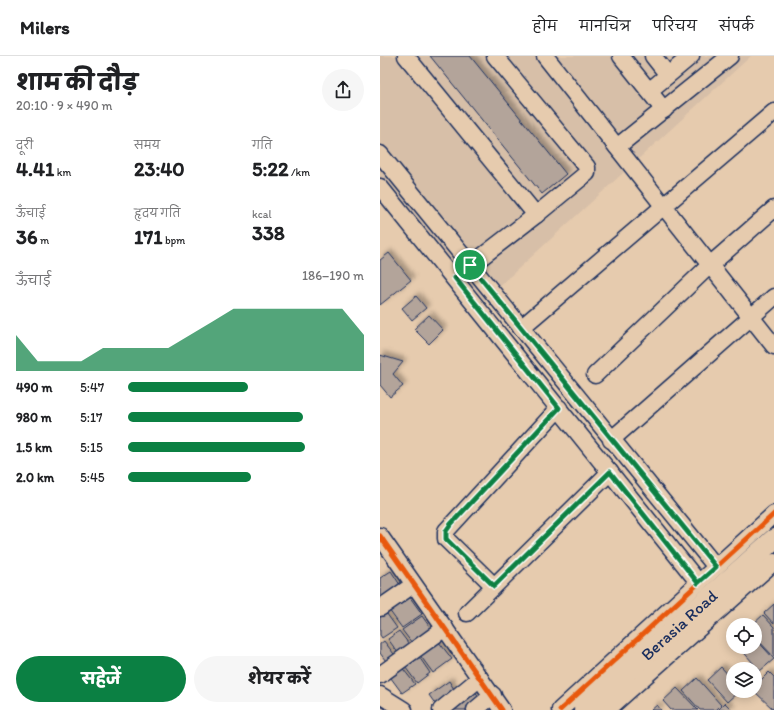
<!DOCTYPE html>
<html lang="hi">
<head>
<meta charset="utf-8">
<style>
  body { margin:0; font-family:Itim,"Playpen Sans Deva",sans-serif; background:#f6f6f6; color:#202124; height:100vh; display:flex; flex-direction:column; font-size:15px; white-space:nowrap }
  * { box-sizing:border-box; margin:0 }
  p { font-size:13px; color:#757577 }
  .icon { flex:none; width:22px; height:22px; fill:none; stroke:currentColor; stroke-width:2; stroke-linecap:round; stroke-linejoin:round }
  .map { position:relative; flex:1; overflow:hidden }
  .side { display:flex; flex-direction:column; background:#fff; width:380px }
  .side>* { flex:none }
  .fabs { position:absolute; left:346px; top:562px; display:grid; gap:8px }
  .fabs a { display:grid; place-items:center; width:36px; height:36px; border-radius:50%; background:#fff; box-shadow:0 2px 10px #0003; font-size:20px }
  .pin { position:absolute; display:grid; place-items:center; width:34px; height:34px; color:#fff; margin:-17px; border:2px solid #fff; border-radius:50%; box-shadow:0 1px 4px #0007 }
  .round { display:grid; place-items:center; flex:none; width:42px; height:42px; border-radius:21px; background:#f6f6f6 }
  .summary { display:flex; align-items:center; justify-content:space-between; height:68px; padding:0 16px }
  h1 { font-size:22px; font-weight:800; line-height:30px }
  .figures { display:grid; grid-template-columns:repeat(3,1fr); gap:6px; height:68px; padding:4px 16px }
  .figures div { display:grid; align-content:center }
  .figures b { font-size:20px; font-weight:800 }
  .figures small { font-size:11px; font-weight:400 }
  .figures p { font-size:11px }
  .chart { height:112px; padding:8px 16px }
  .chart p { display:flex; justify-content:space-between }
  .chart svg { width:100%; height:72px; margin-top:4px; fill:#0b8043; opacity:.7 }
  .cta { display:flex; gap:8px; margin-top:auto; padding:8px 16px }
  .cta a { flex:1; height:46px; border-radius:24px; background:#0b8043; color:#fff; font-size:16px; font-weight:800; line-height:46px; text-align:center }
  .cta a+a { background:#f6f6f6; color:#202124 }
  ul { padding:0 16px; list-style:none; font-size:13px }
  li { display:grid; grid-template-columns:64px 48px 1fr; align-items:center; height:30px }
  li i { height:10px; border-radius:5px; background:#0b8043 }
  header { display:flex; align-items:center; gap:24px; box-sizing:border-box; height:56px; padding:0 20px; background:#fff; border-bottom:1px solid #e0e0e0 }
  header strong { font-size:19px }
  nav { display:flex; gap:22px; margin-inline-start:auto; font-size:14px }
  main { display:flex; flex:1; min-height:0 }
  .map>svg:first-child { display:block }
  .built { fill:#d7bfa8 }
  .building { fill:#b3a49a; stroke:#1b2f5e; filter:url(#shadow) }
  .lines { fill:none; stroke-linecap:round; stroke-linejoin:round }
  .minor-casing { stroke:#1b2f5e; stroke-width:19 }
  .major-casing { stroke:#1b2f5e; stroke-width:23 }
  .minor { stroke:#e6cbae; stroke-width:16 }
  .major { stroke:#e6cbae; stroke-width:20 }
  .cycleway-casing { stroke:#e6cbae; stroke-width:8 }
  .cycleway { stroke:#e8590c; stroke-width:5 }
  .route-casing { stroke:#fff; stroke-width:8 }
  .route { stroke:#0b8043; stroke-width:5 }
  .labels { text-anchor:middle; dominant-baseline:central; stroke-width:3.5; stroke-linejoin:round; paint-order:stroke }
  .street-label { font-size:17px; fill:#1b2f5e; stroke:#e6cbae }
</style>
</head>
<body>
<header>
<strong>Milers</strong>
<nav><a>होम</a><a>मानचित्र</a><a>परिचय</a><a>संपर्क</a></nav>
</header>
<main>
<section class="side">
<div class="summary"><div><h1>शाम की दौड़</h1><p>20:10 · 9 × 490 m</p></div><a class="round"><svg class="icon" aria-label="share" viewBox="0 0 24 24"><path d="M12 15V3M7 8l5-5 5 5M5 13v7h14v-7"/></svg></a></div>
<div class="figures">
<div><p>दूरी</p><b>4.41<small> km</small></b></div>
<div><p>समय</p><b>23:40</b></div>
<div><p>गति</p><b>5:22<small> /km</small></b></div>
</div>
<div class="figures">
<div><p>ऊँचाई</p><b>36<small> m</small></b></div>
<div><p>हृदय गति</p><b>171<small> bpm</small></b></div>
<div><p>kcal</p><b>338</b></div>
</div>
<div class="chart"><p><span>ऊँचाई</span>186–190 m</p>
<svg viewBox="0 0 160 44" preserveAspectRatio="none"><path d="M0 44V22L10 38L20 38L30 38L40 30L50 30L60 30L70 30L80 22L90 14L100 6L110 6L120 6L130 6L140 6L150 6L160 22V44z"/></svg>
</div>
<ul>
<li><b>490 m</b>5:47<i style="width:51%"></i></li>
<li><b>980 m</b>5:17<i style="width:74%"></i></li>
<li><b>1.5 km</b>5:15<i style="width:75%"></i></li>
<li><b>2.0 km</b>5:45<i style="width:52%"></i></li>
</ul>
<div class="cta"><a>सहेजें</a><a>शेयर करें</a></div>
</section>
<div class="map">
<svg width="394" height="654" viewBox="0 0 394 654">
  <defs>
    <filter id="shadow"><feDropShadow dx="3.5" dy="-3.5" stdDeviation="2" flood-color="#0004"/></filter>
  </defs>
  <rect width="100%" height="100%" fill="#e6cbae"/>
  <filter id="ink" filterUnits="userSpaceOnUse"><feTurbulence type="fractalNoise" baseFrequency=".025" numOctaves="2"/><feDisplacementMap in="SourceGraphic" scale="8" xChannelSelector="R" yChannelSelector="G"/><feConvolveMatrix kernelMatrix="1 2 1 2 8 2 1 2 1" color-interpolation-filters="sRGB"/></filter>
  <g filter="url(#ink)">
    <path class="built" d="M0,0H371L91,256L0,146Z"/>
    <g class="building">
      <path d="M50,0H90L186,118L162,138Z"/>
      <path d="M9,197L31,224L0,249V204Z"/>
      <path d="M36,240L46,252L32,264L22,252Z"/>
      <path d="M49,259L63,274L49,288L34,273Z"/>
      <path d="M0,299L23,306L13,318L23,330L10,341L0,329Z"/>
      <path d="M11,515L22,532L3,545L0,541V522Z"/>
      <path d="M29,540L42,558L22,572L9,554Z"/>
      <path d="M394,548V568L384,557Z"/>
      <path d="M4,554L17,572L2,582L0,579V557Z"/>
      <path d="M383,559L394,571V601L375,581V569H372Z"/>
      <path d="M42,560L54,577L35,591L22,574Z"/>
      <path d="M19,575L32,592L21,601L8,583Z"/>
      <path d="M55,581L72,603L53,617L37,595Z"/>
      <path d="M375,582L394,603L380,615L359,591H375Z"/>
      <path d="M4,585L17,602L8,608L0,597V588Z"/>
      <path d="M37,598L50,617L37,627L23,608Z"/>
      <path d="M20,609L35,628L22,637L8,618Z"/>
      <path d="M341,611L353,624V635H359L347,646L327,624Z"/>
      <path d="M389,616L394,621V654L374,635L375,630Z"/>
      <path d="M317,622L341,649L336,654H320L303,635Z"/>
      <path d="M69,625L77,638L58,652L49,639Z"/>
      <path d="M297,632L318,654H291L283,645Z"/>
      <path d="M93,633L101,643L87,654H65Z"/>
      <path d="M345,647L352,654H338Z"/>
      <path d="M277,649L281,654H271Z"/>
    </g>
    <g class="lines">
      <defs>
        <g id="minor">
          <path d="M26,0L156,159"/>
          <path d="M165,0L394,290"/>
          <path d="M241,0L284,54"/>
          <path d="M273,0L288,19"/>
          <path d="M269,35L311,0"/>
          <path d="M237,91L350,0"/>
          <path d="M0,98L336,511"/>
          <path d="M0,131L319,527"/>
          <path d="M82,216L156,159L207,117V111L115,0"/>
          <path d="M141,272L394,56"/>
          <path d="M215,319L330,209L394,153"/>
          <path d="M231,384L394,241"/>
          <path d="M0,480L122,654"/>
          <path d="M114,530L66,483V475L179,352"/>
          <path d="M0,552L33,529"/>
          <path d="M87,557L230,416"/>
          <path d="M0,619L65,572"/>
          <path d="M0,639L24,654"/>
          <path d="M61,654L100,622"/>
          <path d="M95,654L113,639"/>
          <path d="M180,654L394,458"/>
          <path d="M227,654L394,506"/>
        </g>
        <path id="major" d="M204,654L394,483"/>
      </defs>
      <use href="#minor" class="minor-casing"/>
      <use href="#major" class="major-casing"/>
      <use href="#minor" class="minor"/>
      <use href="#major" class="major"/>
      <defs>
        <g id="cycleway">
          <path d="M0,480L122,654"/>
          <path d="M180,654L394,458"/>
        </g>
      </defs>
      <use href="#cycleway" class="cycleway-casing"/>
      <use href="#cycleway" class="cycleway"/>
    </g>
  </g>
  <g class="lines" filter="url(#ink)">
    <defs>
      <path id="route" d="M90,209L336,511L318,527L230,416L114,530L66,483V475L71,468L179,352L75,222Z"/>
    </defs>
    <use href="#route" class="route-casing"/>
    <use href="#route" class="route"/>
  </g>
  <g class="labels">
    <g class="street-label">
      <text transform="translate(299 569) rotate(-42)">Berasia Road</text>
    </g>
  </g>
</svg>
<div class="fabs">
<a><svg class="icon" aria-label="locate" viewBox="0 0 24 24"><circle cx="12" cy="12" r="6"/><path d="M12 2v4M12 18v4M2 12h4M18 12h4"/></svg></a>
<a><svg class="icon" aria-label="layers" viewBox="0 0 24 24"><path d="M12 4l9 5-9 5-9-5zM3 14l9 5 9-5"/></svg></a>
</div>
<div class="pin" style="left:90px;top:209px;background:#1e9e55"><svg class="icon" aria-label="arrive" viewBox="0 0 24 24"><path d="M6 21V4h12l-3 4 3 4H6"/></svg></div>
</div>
</main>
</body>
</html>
